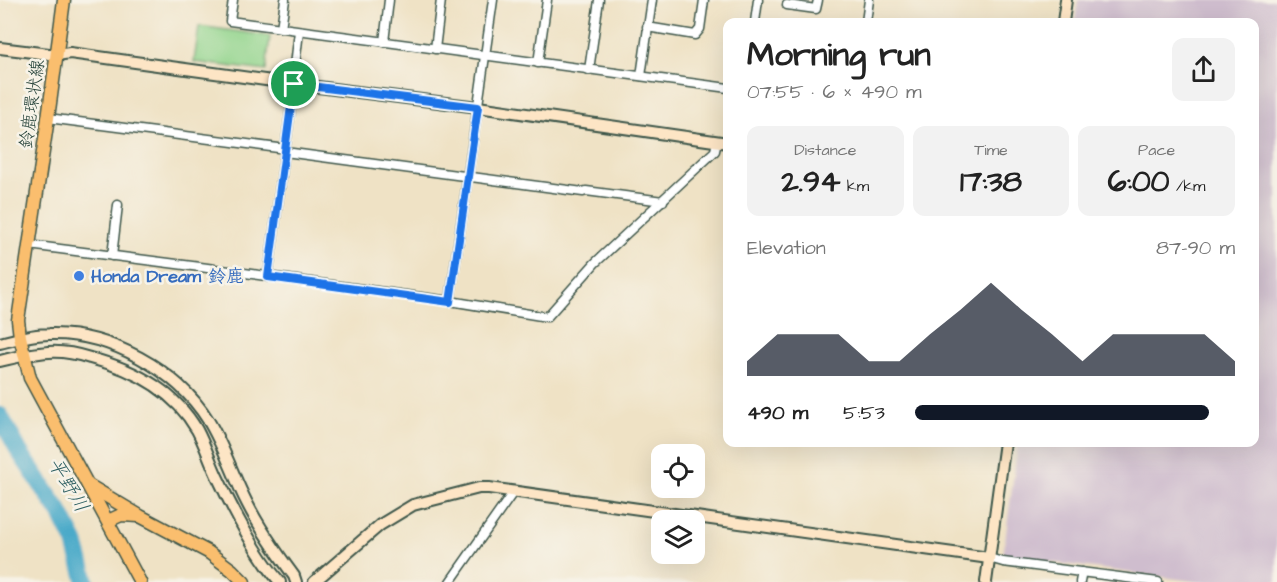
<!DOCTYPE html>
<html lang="en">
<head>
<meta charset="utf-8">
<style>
  body { margin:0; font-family:"Architects Daughter","Klee One",sans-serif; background:#f2f2f2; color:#222; height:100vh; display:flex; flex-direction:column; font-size:22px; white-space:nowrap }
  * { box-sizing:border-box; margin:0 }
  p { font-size:20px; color:#767676 }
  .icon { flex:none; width:33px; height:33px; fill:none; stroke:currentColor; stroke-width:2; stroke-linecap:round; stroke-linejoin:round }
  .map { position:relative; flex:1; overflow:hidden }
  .side { position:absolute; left:723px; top:18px; width:536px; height:429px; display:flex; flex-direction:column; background:#fff; border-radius:12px; box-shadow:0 6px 24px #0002 }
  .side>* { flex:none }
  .controls { position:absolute; left:651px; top:444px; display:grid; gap:12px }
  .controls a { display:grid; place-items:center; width:54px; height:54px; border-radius:12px; background:#fff; box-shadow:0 6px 24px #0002; font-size:30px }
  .pin { position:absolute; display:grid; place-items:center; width:51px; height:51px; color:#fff; margin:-26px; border:3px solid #fff; border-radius:50%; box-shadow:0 2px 6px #0007 }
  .round { display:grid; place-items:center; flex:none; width:63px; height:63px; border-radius:12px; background:#f2f2f2 }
  .headline { display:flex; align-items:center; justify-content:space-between; height:102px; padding:0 24px }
  h1 { font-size:33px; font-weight:700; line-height:45px }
  .metrics { display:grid; grid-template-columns:repeat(3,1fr); gap:9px; height:102px; padding:6px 24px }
  .metrics div { display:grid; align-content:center; border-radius:12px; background:#f2f2f2; text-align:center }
  .metrics b { font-size:30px; font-weight:700 }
  .metrics small { font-size:16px; font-weight:400 }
  .metrics p { font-size:16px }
  .chart { height:168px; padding:12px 24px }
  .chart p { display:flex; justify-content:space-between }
  .chart svg { width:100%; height:108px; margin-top:6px; fill:#111827; opacity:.7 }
  ul { padding:0 24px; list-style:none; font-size:20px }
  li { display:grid; grid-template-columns:96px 72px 1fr; align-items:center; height:45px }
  li i { height:15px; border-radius:8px; background:#111827 }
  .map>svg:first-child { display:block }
  .industrial { fill:#cfbdce }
  .green { fill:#92d48c; stroke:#588860; stroke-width:1.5 }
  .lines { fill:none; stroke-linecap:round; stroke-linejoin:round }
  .river { stroke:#4baac9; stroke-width:18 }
  .street-casing { stroke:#3e564a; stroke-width:11 }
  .secondary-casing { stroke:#3e564a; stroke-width:14 }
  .primary-casing { stroke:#3e564a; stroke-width:15 }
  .street { stroke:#fff; stroke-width:8 }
  .secondary { stroke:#fde5c5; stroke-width:10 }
  .primary { stroke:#fabe6e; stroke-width:12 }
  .route-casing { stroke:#fff; stroke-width:12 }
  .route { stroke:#1a73e8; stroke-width:8 }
  .shop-dot { fill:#3f7fe0; stroke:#f7f3e8; stroke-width:2 }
  .labels { text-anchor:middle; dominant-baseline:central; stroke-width:5; stroke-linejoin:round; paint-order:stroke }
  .street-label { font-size:18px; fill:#1f3d34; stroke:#f7f3e8 }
  .shop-label { font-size:18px; font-weight:bold; fill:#366cbe; stroke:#f7f3e8; text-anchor:start }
  .water-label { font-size:20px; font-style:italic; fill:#2c5e61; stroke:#f7f3e8 }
</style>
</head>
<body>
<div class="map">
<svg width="1277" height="582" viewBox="0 0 1277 582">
  <rect width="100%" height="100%" fill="#f7f3e8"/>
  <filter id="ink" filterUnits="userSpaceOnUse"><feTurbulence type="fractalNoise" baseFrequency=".0167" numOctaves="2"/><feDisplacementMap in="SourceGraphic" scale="12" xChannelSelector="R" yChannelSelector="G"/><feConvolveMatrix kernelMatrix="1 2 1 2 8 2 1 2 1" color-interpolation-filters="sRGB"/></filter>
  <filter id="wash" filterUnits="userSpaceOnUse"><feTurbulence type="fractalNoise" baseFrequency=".008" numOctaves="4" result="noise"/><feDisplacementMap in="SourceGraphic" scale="24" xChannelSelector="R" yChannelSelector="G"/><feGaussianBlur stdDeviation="1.35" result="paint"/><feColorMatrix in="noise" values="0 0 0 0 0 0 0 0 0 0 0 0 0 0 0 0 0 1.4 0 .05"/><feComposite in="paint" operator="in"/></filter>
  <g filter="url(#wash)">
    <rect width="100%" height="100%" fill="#efe2c5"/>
    <path class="industrial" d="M1078,0H1277V582H1200L1003,556L1018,443L1254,442V22H1075Z"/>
    <path class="green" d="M199,26L270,36L266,71L194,62Z"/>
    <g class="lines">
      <path class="river" d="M0,416L19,451L61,514L75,542L86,582"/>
    </g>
  </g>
  <g filter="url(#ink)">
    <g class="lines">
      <defs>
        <g id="street">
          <path d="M233,0L230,21L728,88"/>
          <path d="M787,5L816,9L818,0"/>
          <path d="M755,22L758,0"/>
          <path d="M866,22L869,0"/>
          <path d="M647,27L695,35L700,29L704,0"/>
          <path d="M281,28L285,0"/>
          <path d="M384,42L389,0"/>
          <path d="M435,49L441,0"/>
          <path d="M538,63L547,0"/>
          <path d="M589,70L599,0"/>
          <path d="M641,76L652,0"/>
          <path d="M293,83L299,31"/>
          <path d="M48,118L286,149"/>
          <path d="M285,152L583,192L586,191L663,201"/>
          <path d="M29,245L200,267L450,301L493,0"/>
          <path d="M112,256L118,205"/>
          <path d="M268,277L294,84"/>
          <path d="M450,301L547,317L595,263L715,151L717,141"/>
          <path d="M989,558L1003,562L1158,582"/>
          <path d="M450,582L514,491"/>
          <path d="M1080,582L1082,572"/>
        </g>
        <g id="secondary">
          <path d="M1063,22L1066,0"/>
          <path d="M0,48L57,55L70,53L294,84L478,107L728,143"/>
          <path d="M0,343C16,339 33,334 49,334C109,332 177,370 208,420C224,446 233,476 247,503C260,529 277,553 294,576L296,582"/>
          <path d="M0,361C16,357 33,353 49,352C63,351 77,354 90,358C133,369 174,390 197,430C205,445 210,461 217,476C233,510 255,554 280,582"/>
          <path d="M314,582L380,525L413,505L479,488H489L989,558"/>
          <path d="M986,582L1005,442"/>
        </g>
        <g id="primary">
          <path d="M64,0L48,118L18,320L20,337L30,378L140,582"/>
          <path d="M88,485L140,516L208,552L232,570L244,582"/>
          <path d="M108,521L121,515L139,516"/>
        </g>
      </defs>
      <use href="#street" class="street-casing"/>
      <use href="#secondary" class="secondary-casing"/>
      <use href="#primary" class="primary-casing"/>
      <use href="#street" class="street"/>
      <use href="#secondary" class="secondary"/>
      <use href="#primary" class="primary"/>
    </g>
  </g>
  <g class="lines" filter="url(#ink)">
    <defs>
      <path id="route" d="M294,84L478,107L450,302L268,277Z"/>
    </defs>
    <use href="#route" class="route-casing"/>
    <use href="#route" class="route"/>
  </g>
  <circle class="shop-dot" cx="79" cy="276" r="6"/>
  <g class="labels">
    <g class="street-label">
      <text transform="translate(32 104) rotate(-82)">鈴鹿環状線</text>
    </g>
    <g class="shop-label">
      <text x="91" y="276">Honda Dream 鈴鹿</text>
    </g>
    <g class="water-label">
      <text transform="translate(68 485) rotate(59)">平野川</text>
    </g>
  </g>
</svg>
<div class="controls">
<a><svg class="icon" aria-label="locate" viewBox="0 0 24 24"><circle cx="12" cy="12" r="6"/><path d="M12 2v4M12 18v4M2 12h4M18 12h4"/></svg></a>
<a><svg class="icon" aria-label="layers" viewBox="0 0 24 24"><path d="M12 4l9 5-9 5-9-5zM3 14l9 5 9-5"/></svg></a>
</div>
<div class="pin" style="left:294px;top:84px;background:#1e9e55"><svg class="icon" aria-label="arrive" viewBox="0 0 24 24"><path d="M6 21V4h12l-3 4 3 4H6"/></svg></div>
<section class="side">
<div class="headline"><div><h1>Morning run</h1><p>07:55 · 6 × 490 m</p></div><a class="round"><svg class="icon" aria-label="share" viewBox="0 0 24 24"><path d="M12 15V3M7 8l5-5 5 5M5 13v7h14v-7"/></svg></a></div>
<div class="metrics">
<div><p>Distance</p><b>2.94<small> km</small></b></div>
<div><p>Time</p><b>17:38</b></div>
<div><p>Pace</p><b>6:00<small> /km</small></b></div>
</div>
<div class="chart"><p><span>Elevation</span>87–90 m</p>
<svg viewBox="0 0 160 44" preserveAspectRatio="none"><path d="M0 44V38L10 27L20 27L30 27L40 38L50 38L60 27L70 17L80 6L90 17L100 27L110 38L120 27L130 27L140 27L150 27L160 38V44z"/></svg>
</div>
<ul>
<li><b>490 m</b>5:53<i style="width:92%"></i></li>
</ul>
</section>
</div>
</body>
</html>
